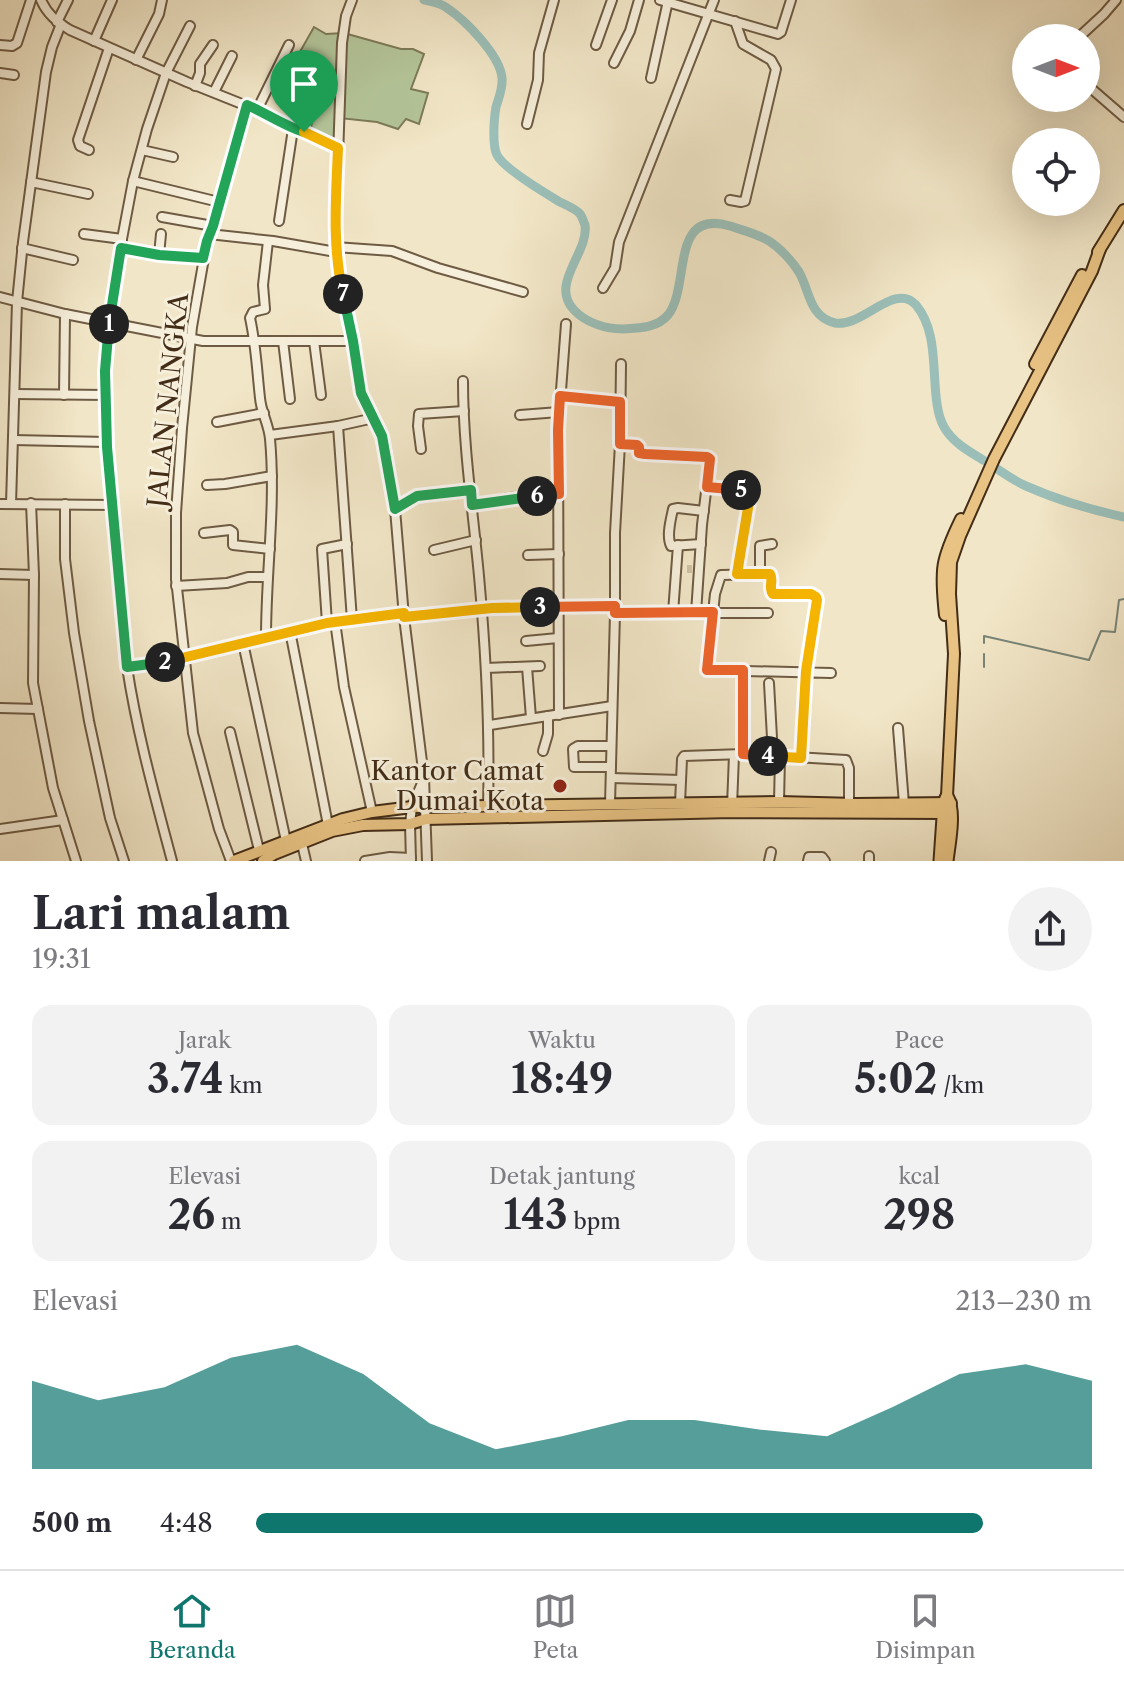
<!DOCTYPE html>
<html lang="id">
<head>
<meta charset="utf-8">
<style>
  body { margin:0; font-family:"Libre Caslon Text",serif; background:#f2f2f3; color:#2b2b33; height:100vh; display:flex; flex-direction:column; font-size:30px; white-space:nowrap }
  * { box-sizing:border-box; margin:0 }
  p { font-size:26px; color:#7c7c81 }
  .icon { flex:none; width:44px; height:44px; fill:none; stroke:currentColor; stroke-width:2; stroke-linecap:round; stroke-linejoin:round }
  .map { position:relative; height:861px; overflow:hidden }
  .sheet { display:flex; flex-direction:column; background:#fff; flex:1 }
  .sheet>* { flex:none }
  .needle { width:52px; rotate:90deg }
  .controls { position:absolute; left:1012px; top:24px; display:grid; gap:16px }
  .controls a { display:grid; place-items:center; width:88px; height:88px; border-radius:50%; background:#fff; box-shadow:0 8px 32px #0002; font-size:40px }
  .pin { position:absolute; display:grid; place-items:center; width:68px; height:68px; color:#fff; margin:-82px -34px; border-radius:50% 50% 50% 0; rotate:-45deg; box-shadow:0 0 8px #0007 }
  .pin .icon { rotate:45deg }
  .km { position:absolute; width:40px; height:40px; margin:-20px; border-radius:50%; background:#222; color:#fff; font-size:22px; line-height:40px; text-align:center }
  .round { display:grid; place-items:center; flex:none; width:84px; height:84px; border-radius:42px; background:#f2f2f3 }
  .summary { display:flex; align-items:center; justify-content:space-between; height:136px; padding:0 32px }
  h1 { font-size:44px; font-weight:800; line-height:60px }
  .figures { display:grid; grid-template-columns:repeat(3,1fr); gap:12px; height:136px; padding:8px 32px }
  .figures div { display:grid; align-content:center; border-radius:20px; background:#f2f2f3; text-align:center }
  .figures b { font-size:40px; font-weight:800 }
  .figures small { font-size:22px; font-weight:400 }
  .figures p { font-size:22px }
  .chart { height:224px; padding:16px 32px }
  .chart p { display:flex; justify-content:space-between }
  .chart svg { width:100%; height:144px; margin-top:8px; fill:#0f766e; opacity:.7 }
  ul { padding:0 32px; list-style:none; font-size:26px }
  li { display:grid; grid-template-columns:128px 96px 1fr; align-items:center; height:60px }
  li i { height:20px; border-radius:10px; background:#0f766e }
  .menu { display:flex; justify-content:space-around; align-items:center; height:112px; border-top:2px solid #e1e1e2; background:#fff; font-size:22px; color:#7c7c81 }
  .menu a { display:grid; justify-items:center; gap:4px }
  .menu .selected { color:#0f766e }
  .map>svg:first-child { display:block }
  .green { fill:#b4c69a; stroke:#7c7a58; stroke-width:2 }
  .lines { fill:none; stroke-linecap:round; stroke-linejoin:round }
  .stream { stroke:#788578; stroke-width:2 }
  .river { stroke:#9bbfb8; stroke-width:9 }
  .minor-tunnel { stroke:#cec1a4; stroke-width:8; stroke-dasharray:8 4; stroke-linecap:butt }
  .minor-casing { stroke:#6e5b43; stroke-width:12 }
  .major-casing { stroke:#432d17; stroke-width:14 }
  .highway-casing { stroke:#432d17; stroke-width:15 }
  .minor { stroke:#f6efdb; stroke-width:8 }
  .major { stroke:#e8c384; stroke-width:10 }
  .highway { stroke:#e8c384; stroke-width:11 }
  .split-1-casing { stroke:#fff; stroke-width:16 }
  .split-2-casing { stroke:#fff; stroke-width:16 }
  .split-3-casing { stroke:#fff; stroke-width:16 }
  .split-4-casing { stroke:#fff; stroke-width:16 }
  .split-5-casing { stroke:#fff; stroke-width:16 }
  .split-6-casing { stroke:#fff; stroke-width:16 }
  .split-7-casing { stroke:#fff; stroke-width:16 }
  .split-8-casing { stroke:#fff; stroke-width:16 }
  .split-1 { stroke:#22a559; stroke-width:10 }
  .split-2 { stroke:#22a559; stroke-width:10 }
  .split-3 { stroke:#f5b400; stroke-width:10 }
  .split-4 { stroke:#f0652b; stroke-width:10 }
  .split-5 { stroke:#f5b400; stroke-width:10 }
  .split-6 { stroke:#f0652b; stroke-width:10 }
  .split-7 { stroke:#22a559; stroke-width:10 }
  .split-8 { stroke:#f5b400; stroke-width:10 }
  .poi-dot { fill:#8f2418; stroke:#f6efdb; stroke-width:3 }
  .labels { text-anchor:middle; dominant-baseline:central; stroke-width:6; stroke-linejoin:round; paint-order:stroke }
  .street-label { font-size:26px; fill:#432d17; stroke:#f6efdb }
  .poi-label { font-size:26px; fill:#432d17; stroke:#f6efdb; text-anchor:end }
</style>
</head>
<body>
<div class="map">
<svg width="1124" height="861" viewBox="0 0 1124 861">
  <rect width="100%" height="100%" fill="#f1e6c7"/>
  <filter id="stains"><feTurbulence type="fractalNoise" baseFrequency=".0025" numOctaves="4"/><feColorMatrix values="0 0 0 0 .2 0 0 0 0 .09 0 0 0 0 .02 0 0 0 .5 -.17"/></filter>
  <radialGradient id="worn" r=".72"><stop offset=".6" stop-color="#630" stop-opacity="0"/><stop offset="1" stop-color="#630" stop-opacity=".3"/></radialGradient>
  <path class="green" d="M314,27L326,34L344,33L401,49H413L424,54L411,89L428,93L419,124L406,119L398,129L377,122L340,118L338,145L310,134L317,93L284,80Z"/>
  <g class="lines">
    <g class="stream">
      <path d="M984,643V636L1089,660L1101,631L1115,632L1119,600L1124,599"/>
      <path d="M984,667V654"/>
    </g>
    <path class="river" d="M424,0C432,2 441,3 447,8C465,20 500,55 502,78C503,88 499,97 496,107C494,118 492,145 497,155C504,169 545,193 560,202C566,205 576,209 580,214C582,216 584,223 585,225C589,253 549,284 574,310C586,323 606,329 623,329C639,328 657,328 668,315C691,286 669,208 730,226C742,230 758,234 769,241C780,248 792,261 799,272C810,291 809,317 835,323C862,328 895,281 916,305C938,331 932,372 937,404C938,411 940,420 944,427C953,443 970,452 985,461C998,469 1012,480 1026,486C1058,500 1091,510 1124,517"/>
    <path class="minor-tunnel" d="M687,569H692"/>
    <defs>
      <g id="minor">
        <path d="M41,0C47,14 57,22 70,30L187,82L257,110L285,123L293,129L304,132L338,148"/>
        <path d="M352,0L346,16L342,43L337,185L336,260L349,321L361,393L382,436L395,509L404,617L424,778L427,861"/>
        <path d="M660,0L778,34L781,32L791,0"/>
        <path d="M57,22L68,0"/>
        <path d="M1078,38L1104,14L1116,0"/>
        <path d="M94,41L112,0"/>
        <path d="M0,45L12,46L17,43L31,0"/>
        <path d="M596,45L612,0"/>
        <path d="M136,60L159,14L162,0"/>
        <path d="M614,63L630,31L639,0"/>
        <path d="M0,73L14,75"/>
        <path d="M651,78L668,1"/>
        <path d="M1086,84L1124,117"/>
        <path d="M195,86L200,73V64L213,45"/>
        <path d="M214,92L232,56"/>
        <path d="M257,110L289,45"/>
        <path d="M527,124L538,80L539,53L554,0"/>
        <path d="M89,150L80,146L78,140L109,48"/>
        <path d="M142,150L173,157"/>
        <path d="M133,181L219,202"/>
        <path d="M31,182L88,194"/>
        <path d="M730,200L741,202L745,201L776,69L771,60L743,44L735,21"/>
        <path d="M162,217L213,226"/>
        <path d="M279,221L293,129"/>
        <path d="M84,234L122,239"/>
        <path d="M209,234L273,241L336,252"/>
        <path d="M335,247L392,251L438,268L523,292"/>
        <path d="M22,248L73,260"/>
        <path d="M121,248L159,255L203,258"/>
        <path d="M159,255L161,234"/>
        <path d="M603,288L615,268L619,242L714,0"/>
        <path d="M0,297L65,314L203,341H353"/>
        <path d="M283,341L290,399"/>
        <path d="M314,341L321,395"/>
        <path d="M463,381C463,446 473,511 479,576C486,653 490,729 488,807"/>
        <path d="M15,394L107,395"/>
        <path d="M64,395L65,314"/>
        <path d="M560,396L620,402"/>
        <path d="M520,415L559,412"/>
        <path d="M217,422L264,413"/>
        <path d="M338,426L352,620"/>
        <path d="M270,435L338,426L374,418"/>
        <path d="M13,440L107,442"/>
        <path d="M620,444L637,445L639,447V453L703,456L710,459L702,525L696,613"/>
        <path d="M421,449L418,426L419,414L464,411"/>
        <path d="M207,485L225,484L272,476"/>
        <path d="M707,487L745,491L750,496L737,574"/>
        <path d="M31,503L34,575L33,683L53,788L76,861"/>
        <path d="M0,504L113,505"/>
        <path d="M11,504L17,302L23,242L46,72L52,47L61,24"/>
        <path d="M65,504V559L74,633L89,721L110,818L124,861"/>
        <path d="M472,505L515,497L559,494"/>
        <path d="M395,509L417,496L471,490"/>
        <path d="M204,533L230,530L233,532V545L270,549"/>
        <path d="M701,544L671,546C666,536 671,519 673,509L678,508L704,511"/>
        <path d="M434,550L476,540"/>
        <path d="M528,555L559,554"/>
        <path d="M0,574L34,575"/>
        <path d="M760,575V546L772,544"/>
        <path d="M176,586L227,583L248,577H267"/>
        <path d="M615,613H768"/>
        <path d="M673,613L678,545"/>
        <path d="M404,617L492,608L615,606"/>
        <path d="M335,621L344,687L372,812"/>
        <path d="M327,623L322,549L347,544"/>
        <path d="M290,631L328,825"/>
        <path d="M266,637C266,571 276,505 270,439C269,425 261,412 260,398C257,371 256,345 250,318L253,312L265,309L263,285L268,241"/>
        <path d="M526,641L558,638"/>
        <path d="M243,643L286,841"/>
        <path d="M127,667C194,660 259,638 325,623C350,618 377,617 404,613"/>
        <path d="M527,667L531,718"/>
        <path d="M486,668L540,666"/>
        <path d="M769,683L773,756"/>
        <path d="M0,708L38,709"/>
        <path d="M559,715L558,430L566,324"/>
        <path d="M490,725L612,706"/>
        <path d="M898,728L904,804"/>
        <path d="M230,732L259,850"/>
        <path d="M543,751L548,734V716"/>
        <path d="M743,754V670"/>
        <path d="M801,758L806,671L816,597L811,594H773C768,588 774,580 770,574L721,575L715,594L707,670L831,673"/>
        <path d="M611,767H574L573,749L578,746H611"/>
        <path d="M611,778L681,780"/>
        <path d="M779,802L780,757"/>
        <path d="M680,803L682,759L684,756L743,754L846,760L849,768V804"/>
        <path d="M610,804L615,613V533L620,444L621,364"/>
        <path d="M732,806L734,755"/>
        <path d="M0,829L63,820"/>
        <path d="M302,844L306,861"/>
        <path d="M869,856V861"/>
        <path d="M172,861C155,797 137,733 127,667L107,447L105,371L109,323L122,239L133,181L147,129L166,73L190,26"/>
        <path d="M231,861L219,829L193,733L176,579V513L182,428L192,327L207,241L213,226L247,105"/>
        <path d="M365,861L390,857L411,858"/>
        <path d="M411,861L410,824L412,807L422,783"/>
        <path d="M769,861L771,852"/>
        <path d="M808,861L809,857H822L825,861"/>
      </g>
      <g id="major">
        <path d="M1098,252L1124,210"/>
        <path d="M1035,364L1082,275"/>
        <path d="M945,615C940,569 941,560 961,519"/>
        <path d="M947,796L954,654L950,594L951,562L960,536L994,459L1092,271L1100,249"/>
        <path d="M234,861L343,819L372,812L412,807L779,802L856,804L951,803"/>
        <path d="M263,861L274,854L332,831L363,825L410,824L426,819L732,812L949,813"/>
      </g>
      <g id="highway">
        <path d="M947,796C956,811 949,844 947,861"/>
        <path d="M940,861L944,803L946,798"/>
      </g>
    </defs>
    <use href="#minor" class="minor-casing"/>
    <use href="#major" class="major-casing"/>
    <use href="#highway" class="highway-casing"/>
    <use href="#minor" class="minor"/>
    <use href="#major" class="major"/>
    <use href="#highway" class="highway"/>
  </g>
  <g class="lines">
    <defs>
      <path id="split-1" d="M109,324L121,248L159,255L203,258L207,241L213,226L247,105C266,113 284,126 304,132"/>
      <path id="split-2" d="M109,324L105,371L107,447L127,667L165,662"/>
      <path id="split-3" d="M165,662L327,623L404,613V617L492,608L540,607"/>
      <path id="split-4" d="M540,607L615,606V613L713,612L707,670H743V754L768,756"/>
      <path id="split-5" d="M741,490L748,493L750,496L737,574H770C774,580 768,588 773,594H811L816,597L817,600L806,671L801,758L768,756"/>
      <path id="split-6" d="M537,496L559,494L558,430L560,396L620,402V444L637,445L639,447V453L645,454L707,457L710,459L707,487L741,490"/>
      <path id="split-7" d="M343,294L353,341L361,393L382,436L395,509L417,496L471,490L472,505L537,496"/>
      <path id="split-8" d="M304,132L338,148C336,198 332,245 343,294"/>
    </defs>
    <use href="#split-1" class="split-1-casing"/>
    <use href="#split-2" class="split-2-casing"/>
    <use href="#split-3" class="split-3-casing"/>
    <use href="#split-4" class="split-4-casing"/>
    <use href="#split-5" class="split-5-casing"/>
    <use href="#split-6" class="split-6-casing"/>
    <use href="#split-7" class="split-7-casing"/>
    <use href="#split-8" class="split-8-casing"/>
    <use href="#split-1" class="split-1"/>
    <use href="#split-2" class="split-2"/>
    <use href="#split-3" class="split-3"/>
    <use href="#split-4" class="split-4"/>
    <use href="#split-5" class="split-5"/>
    <use href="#split-6" class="split-6"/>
    <use href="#split-7" class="split-7"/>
    <use href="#split-8" class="split-8"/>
  </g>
  <circle class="poi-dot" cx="560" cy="786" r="8"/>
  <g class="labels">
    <g class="street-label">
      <text transform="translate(168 400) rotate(-84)">JALAN NANGKA</text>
    </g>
    <g class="poi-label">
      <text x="544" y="771">Kantor Camat<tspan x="544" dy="30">Dumai Kota</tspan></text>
    </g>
  </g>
  <rect width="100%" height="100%" filter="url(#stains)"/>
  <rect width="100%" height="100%" fill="url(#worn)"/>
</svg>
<div class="controls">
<a><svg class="needle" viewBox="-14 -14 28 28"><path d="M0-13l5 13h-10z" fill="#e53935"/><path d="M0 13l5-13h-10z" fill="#7c7c81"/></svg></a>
<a><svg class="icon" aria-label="locate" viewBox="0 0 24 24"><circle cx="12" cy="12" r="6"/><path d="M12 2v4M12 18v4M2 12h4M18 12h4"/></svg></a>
</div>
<div class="pin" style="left:304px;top:132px;background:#1e9e55"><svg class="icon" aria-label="arrive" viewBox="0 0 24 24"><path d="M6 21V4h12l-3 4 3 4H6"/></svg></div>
<b class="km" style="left:109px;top:324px">1</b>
<b class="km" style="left:165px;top:662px">2</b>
<b class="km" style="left:540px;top:607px">3</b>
<b class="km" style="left:768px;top:756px">4</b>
<b class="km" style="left:741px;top:490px">5</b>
<b class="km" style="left:537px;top:496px">6</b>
<b class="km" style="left:343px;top:294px">7</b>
</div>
<section class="sheet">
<div class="summary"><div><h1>Lari malam</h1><p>19:31</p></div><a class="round"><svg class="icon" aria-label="share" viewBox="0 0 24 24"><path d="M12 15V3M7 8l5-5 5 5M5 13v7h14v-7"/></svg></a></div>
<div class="figures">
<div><p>Jarak</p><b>3.74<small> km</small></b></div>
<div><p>Waktu</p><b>18:49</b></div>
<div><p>Pace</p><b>5:02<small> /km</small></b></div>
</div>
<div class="figures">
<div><p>Elevasi</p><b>26<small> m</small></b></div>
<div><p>Detak jantung</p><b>143<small> bpm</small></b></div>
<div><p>kcal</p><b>298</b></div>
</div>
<div class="chart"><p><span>Elevasi</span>213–230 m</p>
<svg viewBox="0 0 160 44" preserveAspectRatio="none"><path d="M0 44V17L10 23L20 19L30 10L40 6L50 15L60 30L70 38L80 34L90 29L100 29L110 32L120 34L130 25L140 15L150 12L160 17V44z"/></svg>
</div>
<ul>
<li><b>500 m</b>4:48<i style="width:87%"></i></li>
</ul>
</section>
<nav class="menu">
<a class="selected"><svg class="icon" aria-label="home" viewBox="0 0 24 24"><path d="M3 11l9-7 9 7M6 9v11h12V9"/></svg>Beranda</a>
<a><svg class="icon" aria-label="map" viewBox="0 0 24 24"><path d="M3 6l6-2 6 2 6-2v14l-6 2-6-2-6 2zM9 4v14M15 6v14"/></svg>Peta</a>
<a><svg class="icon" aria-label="saved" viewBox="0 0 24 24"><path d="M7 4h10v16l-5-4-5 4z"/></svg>Disimpan</a>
</nav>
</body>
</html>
